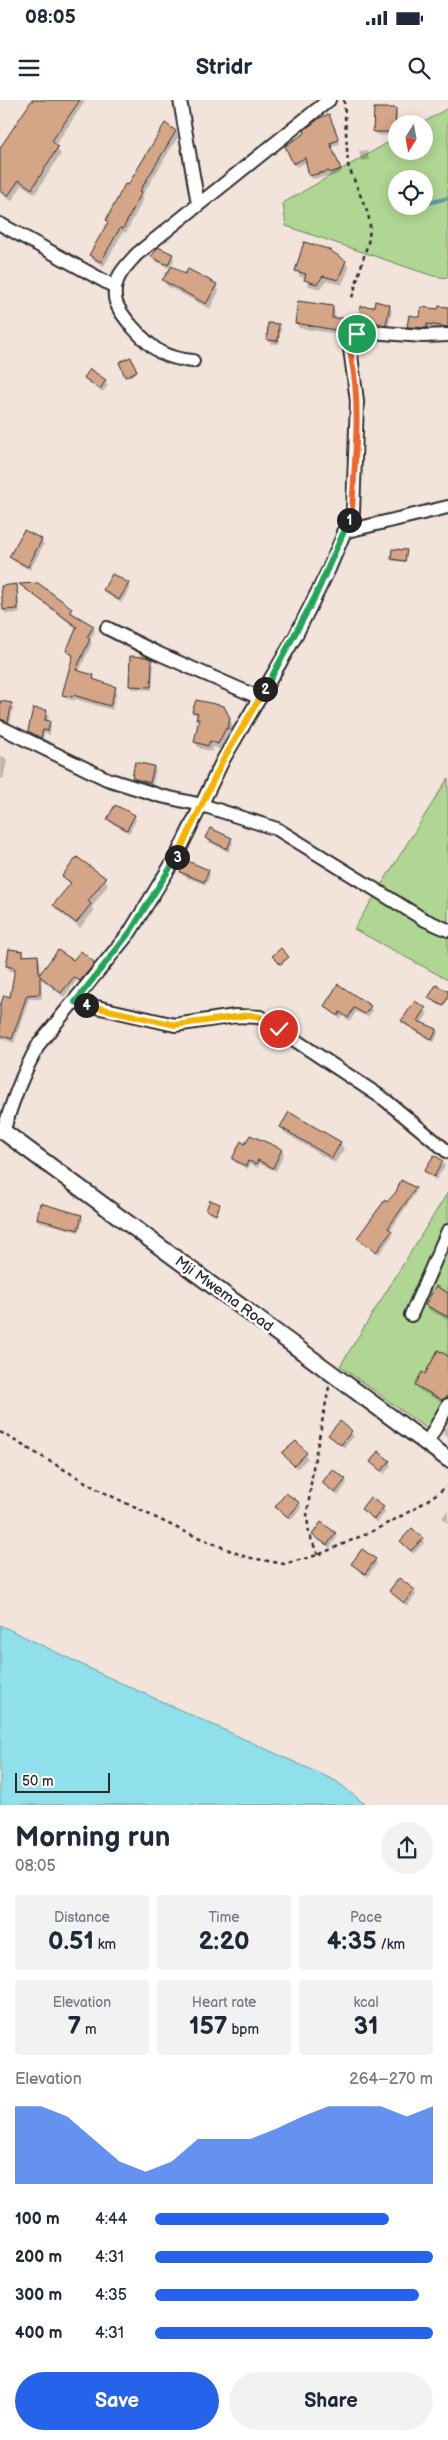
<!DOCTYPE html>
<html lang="en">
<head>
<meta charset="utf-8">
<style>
  body { margin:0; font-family:"Balsamiq Sans",sans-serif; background:#f2f2f3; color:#1f2937; height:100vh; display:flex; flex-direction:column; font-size:19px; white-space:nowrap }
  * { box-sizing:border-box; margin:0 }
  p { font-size:16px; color:#747a83 }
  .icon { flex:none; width:28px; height:28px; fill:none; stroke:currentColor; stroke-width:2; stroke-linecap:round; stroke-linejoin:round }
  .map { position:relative; height:1705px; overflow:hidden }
  .drawer { display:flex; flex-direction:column; background:#fff; flex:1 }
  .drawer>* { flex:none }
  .needle { width:32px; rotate:191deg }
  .fabs { position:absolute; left:388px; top:15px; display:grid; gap:10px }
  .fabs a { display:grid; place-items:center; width:45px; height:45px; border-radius:50%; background:#fff; box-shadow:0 2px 12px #0003; font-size:25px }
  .scale { position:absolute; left:15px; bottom:12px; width:95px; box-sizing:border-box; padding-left:5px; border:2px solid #2b2b2b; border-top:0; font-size:14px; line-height:18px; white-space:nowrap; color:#2b2b2b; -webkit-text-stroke:4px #fff; paint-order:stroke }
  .pin { position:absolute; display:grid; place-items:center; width:42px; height:42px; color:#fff; margin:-21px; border:2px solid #fff; border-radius:50%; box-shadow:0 1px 5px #0007 }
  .km { position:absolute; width:25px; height:25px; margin:-12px; border-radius:50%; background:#222; color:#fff; font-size:14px; line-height:25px; text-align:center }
  .round { display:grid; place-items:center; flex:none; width:52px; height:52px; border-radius:26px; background:#f2f2f3 }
  .overview { display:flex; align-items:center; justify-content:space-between; height:85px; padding:0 15px }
  h1 { font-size:28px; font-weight:800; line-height:38px }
  .metrics { display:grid; grid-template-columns:repeat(3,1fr); gap:8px; height:85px; padding:5px 15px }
  .metrics div { display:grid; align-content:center; border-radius:5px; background:#f2f2f3; text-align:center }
  .metrics b { font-size:25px; font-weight:800 }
  .metrics small { font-size:14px; font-weight:400 }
  .metrics p { font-size:14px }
  .chart { height:140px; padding:10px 15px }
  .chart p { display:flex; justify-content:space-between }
  .chart svg { width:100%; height:90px; margin-top:5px; fill:#2563eb; opacity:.7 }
  .cta { display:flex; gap:10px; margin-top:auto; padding:10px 15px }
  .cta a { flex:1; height:58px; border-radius:30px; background:#2563eb; color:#fff; font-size:20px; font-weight:800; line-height:58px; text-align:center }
  .cta a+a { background:#f2f2f3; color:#1f2937 }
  ul { padding:0 15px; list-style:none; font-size:16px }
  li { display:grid; grid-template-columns:80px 60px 1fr; align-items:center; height:38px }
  li i { height:12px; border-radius:6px; background:#2563eb }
  .status { display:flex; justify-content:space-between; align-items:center; height:35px; padding:0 25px; background:#fff; direction:ltr }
  .status svg { height:14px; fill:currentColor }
  header { display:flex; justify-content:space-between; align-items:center; height:65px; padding:0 15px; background:#fff; font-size:22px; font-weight:800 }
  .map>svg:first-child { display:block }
  .green { fill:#afd693; stroke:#6d805f; fill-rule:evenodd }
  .water { fill:#90e0ec; stroke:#68989f }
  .shadow { fill:#0003 }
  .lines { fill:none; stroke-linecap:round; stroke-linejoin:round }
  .stream { stroke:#68989f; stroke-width:4 }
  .building { fill:#d5a588; stroke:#2b2b2b }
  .minor-casing { stroke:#2b2b2b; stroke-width:16 }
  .major-casing { stroke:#2b2b2b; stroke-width:19 }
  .path { stroke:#2b2b2b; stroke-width:2.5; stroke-dasharray:4 4; stroke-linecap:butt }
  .minor { stroke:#fff; stroke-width:12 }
  .major { stroke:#fff; stroke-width:15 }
  .split-1-casing { stroke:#fff; stroke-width:10 }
  .split-2-casing { stroke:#fff; stroke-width:10 }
  .split-3-casing { stroke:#fff; stroke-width:10 }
  .split-4-casing { stroke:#fff; stroke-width:10 }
  .split-5-casing { stroke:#fff; stroke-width:10 }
  .split-1 { stroke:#f0652b; stroke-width:6 }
  .split-2 { stroke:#22a559; stroke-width:6 }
  .split-3 { stroke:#f5b400; stroke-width:6 }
  .split-4 { stroke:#22a559; stroke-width:6 }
  .split-5 { stroke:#f5b400; stroke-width:6 }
  .labels { text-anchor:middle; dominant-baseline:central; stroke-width:5; stroke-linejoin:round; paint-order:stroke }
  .street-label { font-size:15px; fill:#2b2b2b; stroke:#fff }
</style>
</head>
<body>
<div class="status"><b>08:05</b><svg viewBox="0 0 49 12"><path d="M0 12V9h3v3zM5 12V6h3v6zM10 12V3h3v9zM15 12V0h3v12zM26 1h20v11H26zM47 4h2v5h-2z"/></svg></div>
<header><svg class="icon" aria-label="menu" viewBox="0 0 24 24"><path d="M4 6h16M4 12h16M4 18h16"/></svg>Stridr<svg class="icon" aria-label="search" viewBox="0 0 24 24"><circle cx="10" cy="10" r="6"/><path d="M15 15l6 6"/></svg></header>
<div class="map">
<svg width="448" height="1705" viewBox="0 0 448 1705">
  <rect width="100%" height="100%" fill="#f2e4db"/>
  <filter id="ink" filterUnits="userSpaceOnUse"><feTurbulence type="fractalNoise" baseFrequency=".02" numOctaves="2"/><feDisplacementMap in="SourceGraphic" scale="10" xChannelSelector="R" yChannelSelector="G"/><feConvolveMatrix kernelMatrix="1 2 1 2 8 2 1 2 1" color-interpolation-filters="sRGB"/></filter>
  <g filter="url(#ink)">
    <g class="green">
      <path d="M448,8V178L433,176L286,126L283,103L396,38V51H424V24H421ZM396,79H424V106H396Z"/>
      <path d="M448,678V880L354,829Z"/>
      <path d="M448,1092V1293L427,1329L340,1266Z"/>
    </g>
    <path class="water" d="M0,1525L97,1572L336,1681L366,1705H0Z"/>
    <g class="shadow">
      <path d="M35,0H86L55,46L61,54L35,94L22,85L12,101L0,93V50Z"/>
      <path d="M395,9L397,13L396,36L377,35L374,31Z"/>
      <path d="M330,19L340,44L331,47L342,72L333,76L312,79L307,62L296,67L294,63L307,34Z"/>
      <path d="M165,25L176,32L178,37L142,96L144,98L126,133L123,132L104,166L93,160L90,155Z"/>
      <path d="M367,50L369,60L361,61L359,51Z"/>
      <path d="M172,155L174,159L171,166L185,176L216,185L219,191L210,209L167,186L163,180L171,169L155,161L153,157Z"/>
      <path d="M345,162L349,168L342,185L327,181L320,189L309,186L306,178L300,177L297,171Z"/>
      <path d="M390,206L392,211L388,229L370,225V229L352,235H344L299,228L296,223L333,207L335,212V219H360L375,208Z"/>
      <path d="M448,208V230L428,227V231L410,230L408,226L421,218Z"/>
      <path d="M278,225L281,229L279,244H271L268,240Z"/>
      <path d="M130,259L136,273L127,278L120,263Z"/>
      <path d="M90,271L105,281L108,285L103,292L88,282L86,278Z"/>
      <path d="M24,432L41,440L44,444L30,470L13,461L11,457Z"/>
      <path d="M406,452V462L393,461L392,459Z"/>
      <path d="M37,484L71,509L72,515L93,527L95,531L90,540L92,543L79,572L93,576L95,581L115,588L117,592L112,610L75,599L74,601L66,598L64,594L74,557L67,551L77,529L21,485Z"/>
      <path d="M128,484L130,488L121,503L106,494L104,490Z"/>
      <path d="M16,486L20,513L6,514L4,510Z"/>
      <path d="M151,561L154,565L152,590L132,589L130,585Z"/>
      <path d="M0,601L11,604L13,608L10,624L0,622Z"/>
      <path d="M46,612L49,616L47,622L51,626L50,635L44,633L43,641L32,635L29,631Z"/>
      <path d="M194,612L227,614L233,626L231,634H229L222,650L213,647L212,652L199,648L195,642L199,621Z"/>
      <path d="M0,656L5,657L7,661L3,679L0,678Z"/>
      <path d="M154,667L156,671L152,686L135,682L133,678Z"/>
      <path d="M134,716L136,720L129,733L111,723L108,719Z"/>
      <path d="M207,738L231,739L233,743L229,752L209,742Z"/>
      <path d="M208,771L210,775L206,785L183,776L181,772Z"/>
      <path d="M64,776L105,779L108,785L92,807L94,811L80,828L58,811L54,805L71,785Z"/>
      <path d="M23,852L25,857L38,856L40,861L41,875L73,862L94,863L96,868L83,885L77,880L64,897L41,879L42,899H29L14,943L0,938V910L11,899L16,872L10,871L7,866Z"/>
      <path d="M288,857L282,865L275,858Z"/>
      <path d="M448,892V899L444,907L430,898Z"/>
      <path d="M415,903L428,913L421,924L436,930L438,934L434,943L405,925L403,921Z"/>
      <path d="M325,906L370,907L372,911L368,917L356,912L350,921L343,916L340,919Z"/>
      <path d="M281,1027L340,1043L344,1049L335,1063L285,1033Z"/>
      <path d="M246,1045L282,1050L284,1054L276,1071L260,1064L258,1068L250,1064L248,1069L236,1063L233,1059Z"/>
      <path d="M442,1062L445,1066L436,1080L428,1075L425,1071Z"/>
      <path d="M402,1082L416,1092L390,1131L393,1135L379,1154L359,1138L388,1104Z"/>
      <path d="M220,1105L217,1115L207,1110Z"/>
      <path d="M81,1116L83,1120L79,1132L40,1122L38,1119Z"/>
      <path d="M448,1194V1220L429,1210L427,1205Z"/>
      <path d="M448,1256V1302L445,1304L419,1290L416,1285Z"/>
      <path d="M340,1323L354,1336L344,1348L330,1335Z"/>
      <path d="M448,1324V1338L443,1333Z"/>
      <path d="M295,1343L308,1358L297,1369L286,1357Z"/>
      <path d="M371,1362H389L391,1366L384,1374Z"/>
      <path d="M345,1380L347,1383L338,1396L323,1383Z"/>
      <path d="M299,1404L301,1408L291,1420L276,1407Z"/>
      <path d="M383,1408L385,1412L377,1423L362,1409Z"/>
      <path d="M448,1410V1424L442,1418Z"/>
      <path d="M335,1433L337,1437L330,1448L314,1435Z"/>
      <path d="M422,1439L424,1443L413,1454L401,1441Z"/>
      <path d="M375,1460L377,1464L367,1477L353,1464Z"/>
      <path d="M391,1491H414L416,1495L407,1506Z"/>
    </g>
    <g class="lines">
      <g class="stream">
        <path d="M424,104L448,98"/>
        <path d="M414,106H415"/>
      </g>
    </g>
    <g class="building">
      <path d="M32,0H80L52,41L58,47L32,89L19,80L8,96L0,90V48Z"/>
      <path d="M374,8H396L395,32H373Z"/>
      <path d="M329,14L339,40L330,43L341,69L330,73L329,71L309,76L305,58L293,64L285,46L305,33L304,30L320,18Z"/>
      <path d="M165,23L176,31L140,91L142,92L123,129L120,128L101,162L89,155L108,122L106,120L125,84L128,85Z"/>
      <path d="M304,142L328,149L346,161L338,180L323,176L317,184L304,180L306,174L295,171Z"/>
      <path d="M158,147L173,154L168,165L151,157Z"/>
      <path d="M172,166L185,174L188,169L217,184L206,204L162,180Z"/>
      <path d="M298,201L333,206L332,218H359L360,206L374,207L375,201L390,205L386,225L368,221L367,224L355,226L349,231H341L295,223Z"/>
      <path d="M439,206L448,207V227L427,224V228L407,227L409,215L420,217L421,207L438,209Z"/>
      <path d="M268,223L279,224L278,241L267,240Z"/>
      <path d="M131,257L137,271L125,277L119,262Z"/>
      <path d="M90,269L106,280L100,289L84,278Z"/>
      <path d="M24,430L42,439L28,467L9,457Z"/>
      <path d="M392,449L407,450L405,461L391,459Z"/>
      <path d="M112,474L129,483L119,500L103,490Z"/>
      <path d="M38,483L72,508L70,512L94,526L87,537L90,539L76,570L94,575L93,579L116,587L110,606L73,595L72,597L62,595L73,555L66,551L77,527L19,484Z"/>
      <path d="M17,484L18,509L3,510L1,486Z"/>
      <path d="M130,556L146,557L152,560L151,587L129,586Z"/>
      <path d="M196,600L224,606L230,618L228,629L226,628L218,644L210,641L208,646L194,642L199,619H196L198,613L192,612Z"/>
      <path d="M0,601L12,603L8,622L0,619Z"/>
      <path d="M33,608L47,610L45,620L50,621L48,631L43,630L41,638L28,631Z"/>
      <path d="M135,662L154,666L150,683L132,678Z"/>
      <path d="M115,705L135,715L127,730L107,719Z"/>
      <path d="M210,728L232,738L227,749L205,738Z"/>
      <path d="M77,757L106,778L88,801L91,804L76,823L53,805L71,783L62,776Z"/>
      <path d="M185,760L209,770L204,782L180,772Z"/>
      <path d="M281,848L289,857L280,864L272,856Z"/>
      <path d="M9,849L23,851V856L38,855L39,875L58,850L73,860L81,851L95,863L80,881L74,877L61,893L40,876V894L27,895L12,939L0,935V906L4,895L10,897L15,868L6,866Z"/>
      <path d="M338,884L371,906L365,914L354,908L348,918L340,912L338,916L324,906Z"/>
      <path d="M436,885L448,891V897L443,906L428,898Z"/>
      <path d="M415,901L426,908L418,921L437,929L432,940L401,921Z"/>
      <path d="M289,1012L341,1042L332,1058L280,1027Z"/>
      <path d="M250,1035L282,1049L273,1068L258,1060L256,1064L248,1061L246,1066L232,1059L241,1041L245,1044Z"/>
      <path d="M434,1055L443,1061L434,1077L424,1071Z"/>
      <path d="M401,1080L416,1088L388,1128L392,1131L376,1152L357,1138L385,1100L387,1102L396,1092Z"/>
      <path d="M210,1100L220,1104L216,1115L206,1110Z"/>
      <path d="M40,1103L82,1115L78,1130L37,1119Z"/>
      <path d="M436,1186L448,1193V1217L425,1205Z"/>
      <path d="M438,1250L448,1256V1296L442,1300L415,1285L422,1272L425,1274Z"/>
      <path d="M340,1321L352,1331L341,1345L328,1335Z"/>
      <path d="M296,1341L307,1353L294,1366L282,1353Z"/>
      <path d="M378,1351L390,1361L381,1371L370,1362Z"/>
      <path d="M332,1369L346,1379L335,1393L322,1383Z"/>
      <path d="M286,1393L300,1403L288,1417L275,1407Z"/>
      <path d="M370,1397L384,1407L374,1419L361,1409Z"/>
      <path d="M321,1422L336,1433L327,1445L312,1435Z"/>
      <path d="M412,1428L423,1438L411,1451L400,1441Z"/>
      <path d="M362,1449L376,1459L365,1474L351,1464Z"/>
      <path d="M399,1478L415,1490L404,1503L389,1491Z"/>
    </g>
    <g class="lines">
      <defs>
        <g id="minor">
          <path d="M180,0L198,104"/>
          <path d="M0,124L115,187"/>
          <path d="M193,261C182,260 171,258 160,252C147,244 116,213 115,197C113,178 125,167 137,154L329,0"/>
          <path d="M343,432L448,407"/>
          <path d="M107,528L155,552L260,598"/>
          <path d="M0,627L107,679L161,696L202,705L277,729L423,819L448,830"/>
          <path d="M75,902L175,925L235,916L260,917L384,999L448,1052"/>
          <path d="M3,1032C13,1000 22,974 39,944L130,832L176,757L223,660L294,539L329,469L353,412L357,301L350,248L353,238L357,234L370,232L423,236L448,235"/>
          <path d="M411,1215L448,1131"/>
          <path d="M427,1343L448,1305"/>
        </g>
        <path id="major" d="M0,1029L448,1359"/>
      </defs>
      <use href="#minor" class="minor-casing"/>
      <use href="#major" class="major-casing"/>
      <g class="path">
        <path d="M344,0L348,65L368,114L370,124L369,139L352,198"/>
        <path d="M0,1332L99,1390L183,1431L246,1457L284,1464L318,1455L375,1430L416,1408L448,1386"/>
        <path d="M318,1455L309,1434L307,1416L313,1368L329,1287"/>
      </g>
      <use href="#minor" class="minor"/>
      <use href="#major" class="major"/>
    </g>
  </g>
  <g class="lines" filter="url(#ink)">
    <defs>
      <path id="split-1" d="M349,420L352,412C354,367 360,319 354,274C352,260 346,245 357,234"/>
      <path id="split-2" d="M265,589L315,497L349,420"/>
      <path id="split-3" d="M177,757L223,660L265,589"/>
      <path id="split-4" d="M86,905L75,902L130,832L177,757"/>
      <path id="split-5" d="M86,905L175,925L250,915L260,917L279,929"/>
    </defs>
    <use href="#split-1" class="split-1-casing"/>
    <use href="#split-2" class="split-2-casing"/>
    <use href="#split-3" class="split-3-casing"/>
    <use href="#split-4" class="split-4-casing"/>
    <use href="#split-5" class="split-5-casing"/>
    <use href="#split-1" class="split-1"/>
    <use href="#split-2" class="split-2"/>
    <use href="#split-3" class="split-3"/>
    <use href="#split-4" class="split-4"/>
    <use href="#split-5" class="split-5"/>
  </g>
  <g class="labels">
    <g class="street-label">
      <text transform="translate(224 1194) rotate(36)">Mji Mwema Road</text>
    </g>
  </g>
</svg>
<div class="fabs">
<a><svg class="needle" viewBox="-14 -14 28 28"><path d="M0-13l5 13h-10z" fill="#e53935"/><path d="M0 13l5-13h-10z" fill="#747a83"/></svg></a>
<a><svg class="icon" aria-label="locate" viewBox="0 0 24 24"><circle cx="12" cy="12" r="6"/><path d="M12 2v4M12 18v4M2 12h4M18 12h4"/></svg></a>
</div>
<div class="scale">50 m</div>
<div class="pin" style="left:357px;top:234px;background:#1e9e55"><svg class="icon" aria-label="arrive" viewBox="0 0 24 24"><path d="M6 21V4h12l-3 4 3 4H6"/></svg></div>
<div class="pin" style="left:279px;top:929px;background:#d93025"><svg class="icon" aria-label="check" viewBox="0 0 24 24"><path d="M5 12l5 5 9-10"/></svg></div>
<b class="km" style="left:349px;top:420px">1</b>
<b class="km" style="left:265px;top:589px">2</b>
<b class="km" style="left:177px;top:757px">3</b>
<b class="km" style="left:86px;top:905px">4</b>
</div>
<section class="drawer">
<div class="overview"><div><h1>Morning run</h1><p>08:05</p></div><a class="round"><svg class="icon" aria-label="share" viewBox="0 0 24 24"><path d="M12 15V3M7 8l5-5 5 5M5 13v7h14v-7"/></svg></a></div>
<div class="metrics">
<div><p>Distance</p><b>0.51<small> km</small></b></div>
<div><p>Time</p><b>2:20</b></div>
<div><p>Pace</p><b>4:35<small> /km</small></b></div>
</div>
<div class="metrics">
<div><p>Elevation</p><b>7<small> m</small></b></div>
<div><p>Heart rate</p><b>157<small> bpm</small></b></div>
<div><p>kcal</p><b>31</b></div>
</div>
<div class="chart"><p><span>Elevation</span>264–270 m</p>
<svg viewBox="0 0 160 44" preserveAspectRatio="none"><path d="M0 44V6L10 6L20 11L30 22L40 33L50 38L60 33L70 22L80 22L90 22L100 17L110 11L120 6L130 6L140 6L150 11L160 6V44z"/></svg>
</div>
<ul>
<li><b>100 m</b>4:44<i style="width:84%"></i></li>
<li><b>200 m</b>4:31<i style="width:100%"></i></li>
<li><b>300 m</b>4:35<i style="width:95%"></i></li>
<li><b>400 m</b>4:31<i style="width:100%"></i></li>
</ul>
<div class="cta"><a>Save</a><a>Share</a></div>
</section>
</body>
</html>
